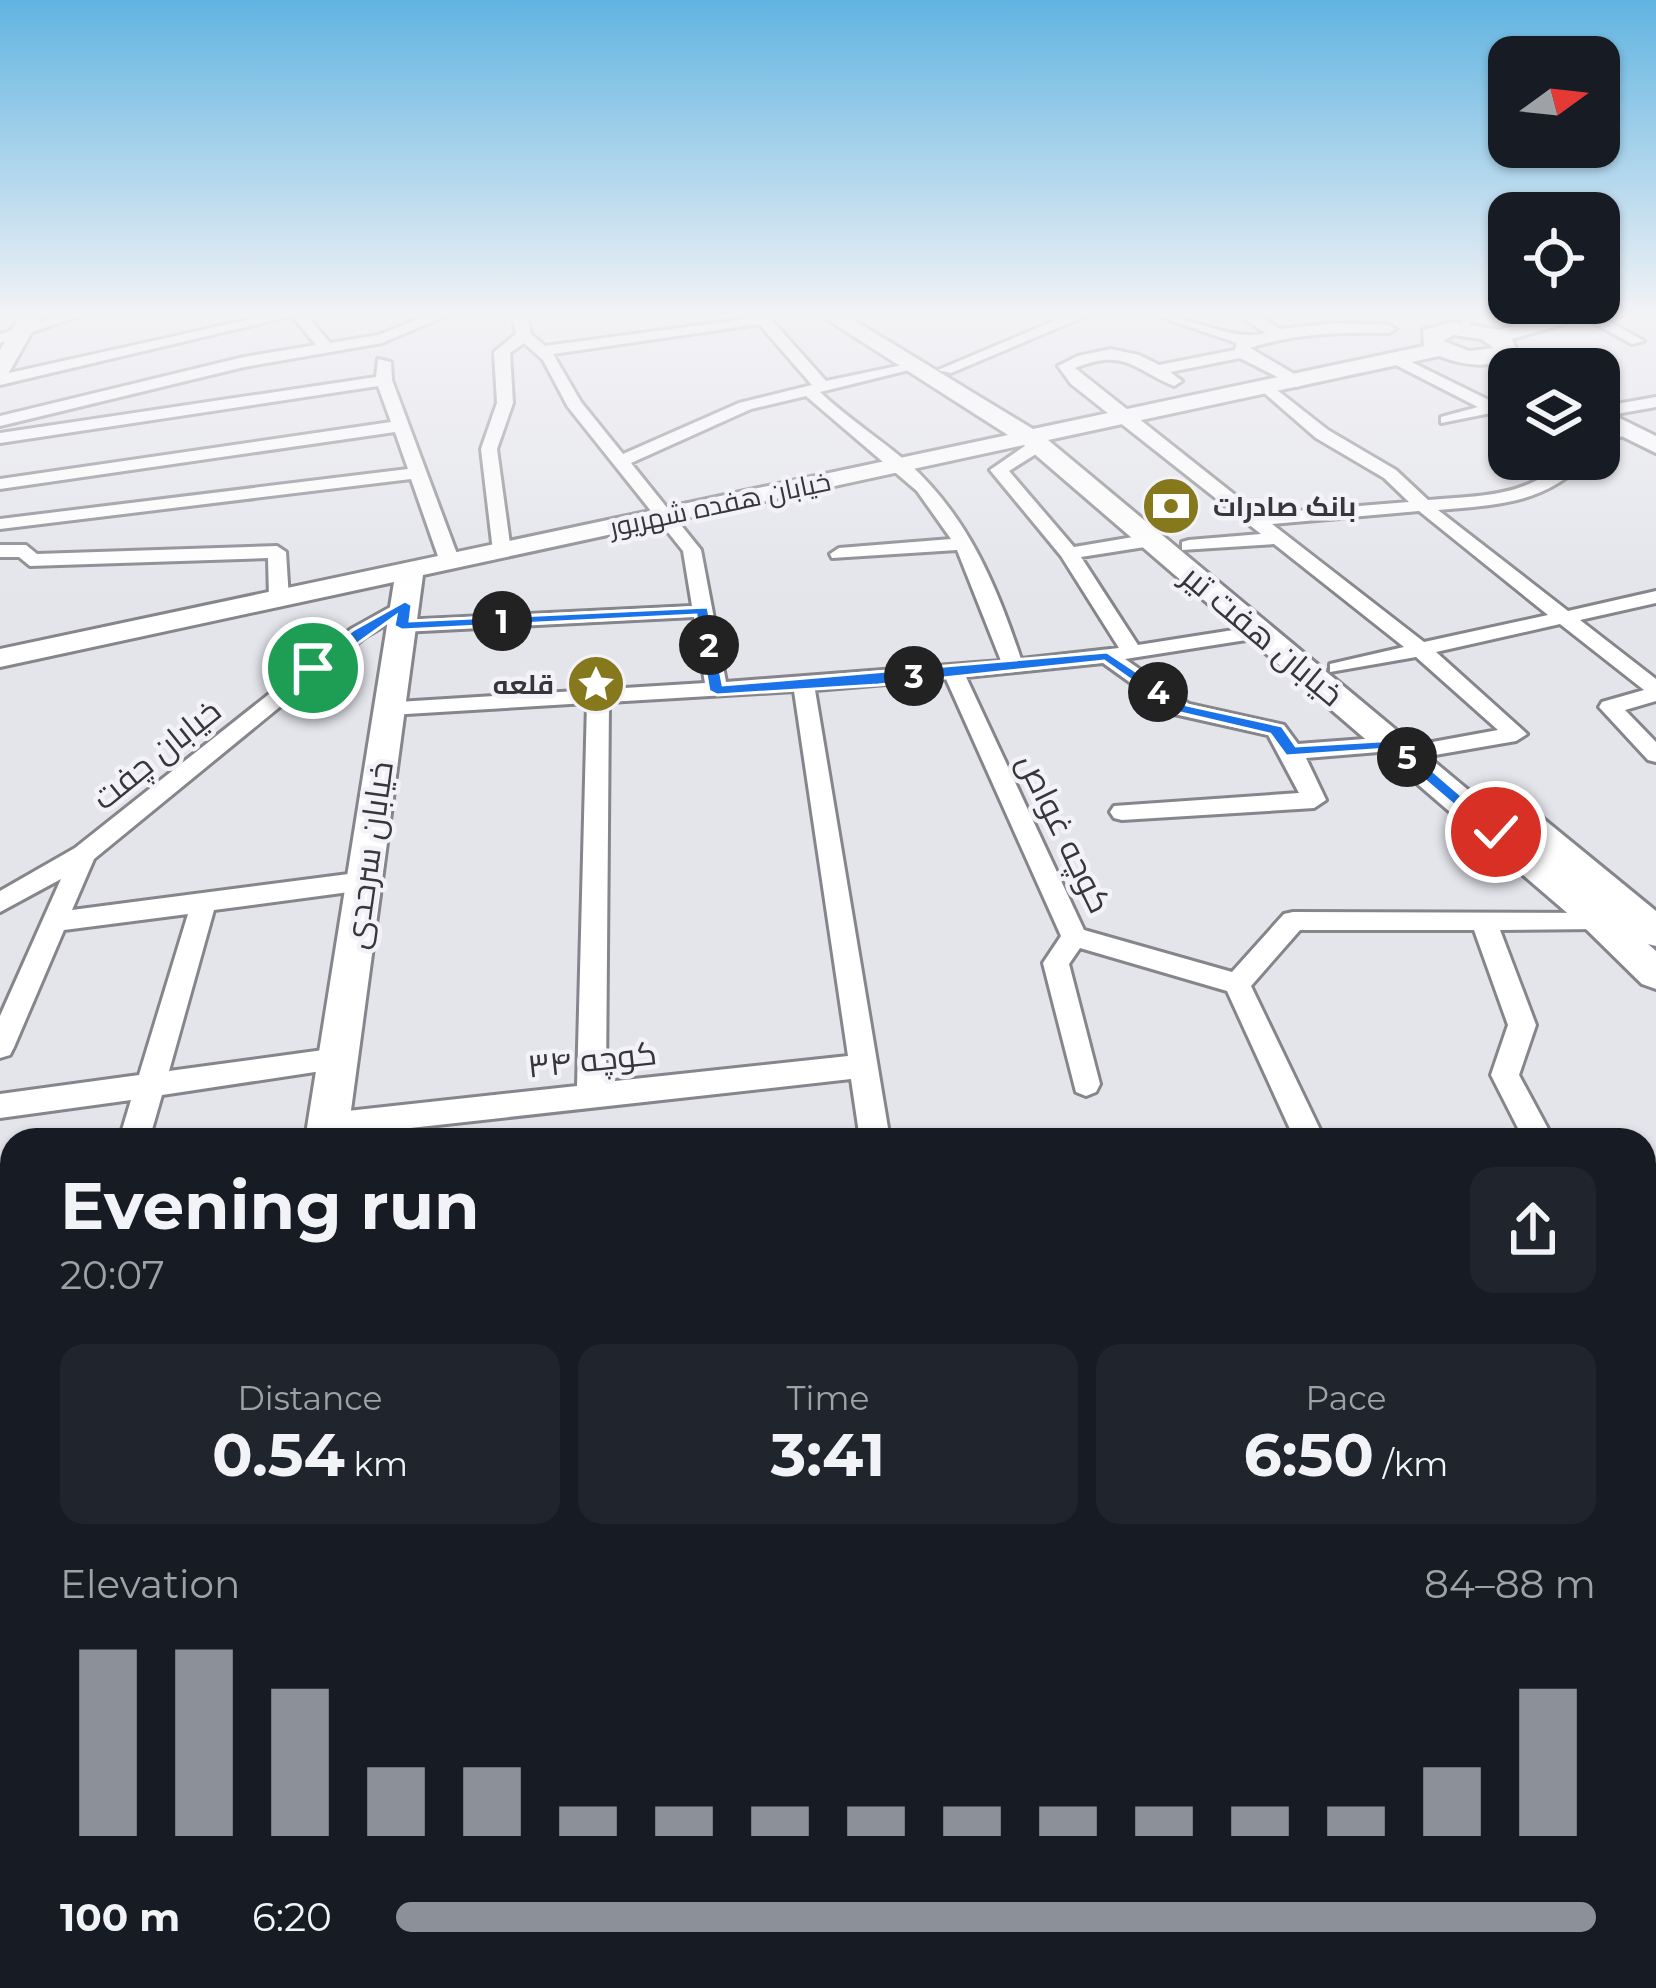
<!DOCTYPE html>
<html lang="en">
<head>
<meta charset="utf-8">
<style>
  body { margin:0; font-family:Montserrat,Cairo,sans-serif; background:#20242c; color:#f1f3f6; height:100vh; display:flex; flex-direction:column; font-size:45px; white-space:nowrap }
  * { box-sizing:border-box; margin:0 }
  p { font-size:39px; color:#9ea1a6 }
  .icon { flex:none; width:66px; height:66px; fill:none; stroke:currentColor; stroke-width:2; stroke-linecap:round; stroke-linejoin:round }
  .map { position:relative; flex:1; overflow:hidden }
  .drawer { position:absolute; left:0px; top:1128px; width:1656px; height:861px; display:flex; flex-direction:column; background:#171b24; border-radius:36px 36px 0 0; box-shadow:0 3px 9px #0004 }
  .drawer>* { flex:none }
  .needle { width:78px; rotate:75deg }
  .controls { position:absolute; left:1488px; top:36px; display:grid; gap:24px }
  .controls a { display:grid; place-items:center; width:132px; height:132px; border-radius:24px; background:#171b24; box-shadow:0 3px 9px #0004; font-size:60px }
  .pin { position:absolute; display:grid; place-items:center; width:102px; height:102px; color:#fff; margin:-51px; border:6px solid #fff; border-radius:50%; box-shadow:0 3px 12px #0007 }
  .km { position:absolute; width:60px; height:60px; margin:-30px; border-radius:50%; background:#222; color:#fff; font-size:33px; line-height:60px; text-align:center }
  .round { display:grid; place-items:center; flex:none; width:126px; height:126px; border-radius:24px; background:#20242c }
  .headline { display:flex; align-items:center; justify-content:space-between; height:204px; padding:0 60px }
  h1 { font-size:66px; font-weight:700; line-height:90px }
  .metrics { display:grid; grid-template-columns:repeat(3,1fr); gap:18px; height:204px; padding:12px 60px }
  .metrics div { display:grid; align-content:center; border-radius:24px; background:#20242c; text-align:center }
  .metrics b { font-size:60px; font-weight:700 }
  .metrics small { font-size:33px; font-weight:400 }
  .metrics p { font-size:33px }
  .chart { height:336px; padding:24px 60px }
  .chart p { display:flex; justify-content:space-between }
  .chart svg { width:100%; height:216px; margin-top:12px; stroke:#8c9099; stroke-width:6 }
  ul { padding:0 60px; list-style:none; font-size:39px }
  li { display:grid; grid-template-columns:192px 144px 1fr; align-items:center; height:90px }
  li i { height:30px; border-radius:15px; background:#8c9099 }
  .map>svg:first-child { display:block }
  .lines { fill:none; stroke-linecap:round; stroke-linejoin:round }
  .lane-casing { stroke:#85858b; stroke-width:10 }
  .street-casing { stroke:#85858b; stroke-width:6 }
  .secondary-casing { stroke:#85858b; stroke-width:6 }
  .lane { stroke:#fff; stroke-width:8 }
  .street { fill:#fff; fill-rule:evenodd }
  .secondary { fill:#fff; fill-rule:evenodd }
  .route { fill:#1a73e8; stroke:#fff; stroke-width:3 }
  .labels { text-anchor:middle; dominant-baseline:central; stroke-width:9; stroke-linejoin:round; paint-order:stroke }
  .far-street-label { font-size:27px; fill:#37373a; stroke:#f2f2f8 }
  .far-poi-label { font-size:27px; font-weight:bold; fill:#37373a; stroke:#f2f2f8; text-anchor:start }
  .street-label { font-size:33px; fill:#37373a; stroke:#f2f2f8 }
</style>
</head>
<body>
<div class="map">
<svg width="1656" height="1988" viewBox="0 0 1656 1988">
  <rect width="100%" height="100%" fill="#e4e5eb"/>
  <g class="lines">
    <defs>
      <path id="lane" d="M1464,328L1469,316"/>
      <g id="street">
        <path d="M58,316H80L0,343V334Z"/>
        <path d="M265,316H307L330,343L379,335L425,316H445L382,343L244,367L0,426V416L244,357L316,345L292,316L0,385V375Z"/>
        <path d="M513,316H527L531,334L545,346L768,316L826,381L917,362V368L820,392C847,418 879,438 907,462C967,515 996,584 1021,659L1119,648L1061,556L990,470L1032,441H1044V449L1009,471L1074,547L1151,534L1160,540L1151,546L1081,557L1138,645L1259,626L1269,632L1259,638L1125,659L1189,704L1284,725L1298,744L1391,737L1402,744L1391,751L1306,758L1326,800L1314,808L1122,820L1114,818L1110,812L1114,806L1299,793L1268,735L1174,714L1103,663L966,677L1084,930L1232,972L1284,914L1293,912L1609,913L1613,920L1609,927L1600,929L1500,930L1536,1025L1519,1075L1554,1140H1524L1491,1075L1508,1025L1474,930H1300L1251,986L1325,1140H1295L1227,991L1080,948L1069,964L1100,1084L1096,1092L1086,1096L1076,1092L1043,963L1061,936L946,679L815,690L890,1140H860L851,1079L329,1137L319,1134L314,1125L319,1116L329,1113L577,1086L587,703L390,715L379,708L382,703L705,683L694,617L402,632L392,626L402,620L692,606L683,551L568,407L543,360L524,343L510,353L513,403L497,449L511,551L502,557L493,551L481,449L497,403L494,352L516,334ZM759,324L812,385L739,403L623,454L581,402L553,354ZM806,396L917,491L951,539L839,548L830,554L832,558L957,550L1001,661L726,682L701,550L631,463L751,409ZM794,691L848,1056L606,1082L609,702Z"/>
        <path d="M1066,316H1086L951,373L938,370Z"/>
        <path d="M1158,316C1193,316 1233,343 1266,333L1240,316H1258L1280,329L1336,323L1389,325L1396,329L1389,333C1341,332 1296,333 1250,348L1303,379V385L1297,387L1240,358L1170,372L1182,381L1174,386C1132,368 1124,348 1075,368L1259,514L1409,502L1384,478L1316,438L1262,391L1260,388L1268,383L1328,430L1396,470L1428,500C1484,495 1523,498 1568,459H1587C1546,504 1496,505 1438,510L1568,611L1656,591V603L1580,620L1656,679V701L1625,710L1656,742V762L1648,760L1599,707L1602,702L1644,690L1560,624L1436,652L1527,734L1516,741L1435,755L1427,753V743L1498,730L1416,657L1330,672V664L1404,647L1274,544L1182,550V542L1189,540L1261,534L1071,384L1058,366L1078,356L1111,349L1139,355L1159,365L1235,350L1237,343ZM1419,511L1548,615L1424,642L1272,524Z"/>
        <path d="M1581,316H1599L1644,341L1632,344Z"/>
        <path d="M1395,354L1509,410V421L1491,413L1441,423V417L1478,407L1390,362L1387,359Z"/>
        <path d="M378,359L391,362L392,380L460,562L457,566L440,562L411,479L0,529V519L408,469L395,432L0,489V479L391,422L378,386L0,443V433L376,377Z"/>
        <path d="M1656,397V407L1599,417V407Z"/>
        <path d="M1622,427L1636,431L1599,445V435Z"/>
        <path d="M0,545H26L37,554L277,546L286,552L289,599L279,605L269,599L268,558L30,566L19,557H0Z"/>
        <path d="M405,599L415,605L412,609L365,637L94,859L72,910L364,872L373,875L376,881L364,890L214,910L169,1071L338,1048L348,1051L352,1059L348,1067L162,1095L149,1140H119L131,1100L0,1118V1094L139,1075L188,914L64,930L14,1047L10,1055L0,1058V1016L61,879L0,912V891L75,848L351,629Z"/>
        <path d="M1656,1231V1259L1644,1260V1232Z"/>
        <path d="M12,1317V1349L0,1350V1318Z"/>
        <path d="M1656,1386V1420L1644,1421V1387Z"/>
        <path d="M1656,1509V1545L1644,1546V1510Z"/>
        <path d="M12,1531V1605L0,1610V1536Z"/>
        <path d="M1644,1758L1656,1760V1802L1644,1800Z"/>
        <path d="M721,1977H767L765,1988H719Z"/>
        <path d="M1022,1977H1068L1067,1988H1021Z"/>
        <path d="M1072,1977H1139L1144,1988H1077Z"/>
        <path d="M1201,1977H1247L1246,1988H1200Z"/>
      </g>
      <g id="secondary">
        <path d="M20,316H41L8,374L0,376V350Z"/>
        <path d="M822,316H847L1033,429L1424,346L1423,330L1453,322L1498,330L1555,316H1591L1512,339L1517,351C1495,371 1465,366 1439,356L1048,440L1485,804L1489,794H1513L1656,911V946L1648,944L1656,951V989L1642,984L1587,930L1024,445L423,575L347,1140H305L394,582L0,667V649L1008,435ZM1454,335L1481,339L1494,348L1469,351L1443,341Z"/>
        <path d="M1599,408L1656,436V453L1599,425Z"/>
        <path d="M171,1977H237L235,1988H169Z"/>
      </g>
    </defs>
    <use href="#lane" class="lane-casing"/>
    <use href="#street" class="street-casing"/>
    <use href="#secondary" class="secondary-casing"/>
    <use href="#lane" class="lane"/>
    <use href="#street" class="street"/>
    <use href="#secondary" class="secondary"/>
  </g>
  <linearGradient id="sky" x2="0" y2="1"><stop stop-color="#61b4e1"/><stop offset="0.53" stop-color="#f3f3f6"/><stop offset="1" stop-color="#f3f3f6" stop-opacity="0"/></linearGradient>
  <rect width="1656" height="594" fill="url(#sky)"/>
  <path class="route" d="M405,601L412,605L410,621L708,607L723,685L1107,652L1187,705L1282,726L1296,746L1397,740L1504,832L1490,836L1388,749L1286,756L1270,734L1176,712L1104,661L878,685L717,695L709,691L696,615L402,630L394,626L396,616L318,672H307V665L353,630Z"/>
  <defs>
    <symbol id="bank-disc" viewBox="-11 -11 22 22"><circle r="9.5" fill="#86781d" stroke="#f2f2f8"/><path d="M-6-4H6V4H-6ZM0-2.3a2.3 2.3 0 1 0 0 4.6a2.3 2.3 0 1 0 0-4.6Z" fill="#fff"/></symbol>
    <symbol id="sight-disc" viewBox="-11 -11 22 22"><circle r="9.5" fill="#86781d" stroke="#f2f2f8"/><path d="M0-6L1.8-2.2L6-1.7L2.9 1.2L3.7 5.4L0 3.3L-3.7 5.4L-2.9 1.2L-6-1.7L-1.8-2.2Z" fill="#fff"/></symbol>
  </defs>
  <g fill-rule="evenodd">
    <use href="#bank-disc" x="1138" y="473" width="66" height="66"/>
    <use href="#sight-disc" x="563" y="651" width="66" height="66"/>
  </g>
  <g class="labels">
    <g class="far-street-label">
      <text transform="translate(720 504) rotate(-12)">خیابان هفده شهریور</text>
    </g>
    <g class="far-poi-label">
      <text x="1213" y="506">بانک صادرات</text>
      <text x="554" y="684" text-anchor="end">قلعه</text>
    </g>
    <g class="street-label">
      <text transform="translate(1263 635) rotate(40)">خیابان هفت تیر</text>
      <text transform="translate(156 754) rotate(-39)">خیابان چفت</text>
      <text transform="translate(1065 833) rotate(64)">کوچه غواص</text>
      <text transform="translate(368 855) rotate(-82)">خیابان سرحدی</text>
      <text transform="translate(592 1059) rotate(-6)">کوچه ۳۴</text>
    </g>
  </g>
</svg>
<div class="controls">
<a><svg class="needle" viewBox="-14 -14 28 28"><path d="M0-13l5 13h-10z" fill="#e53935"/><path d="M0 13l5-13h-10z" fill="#9ea1a6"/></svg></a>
<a><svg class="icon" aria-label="locate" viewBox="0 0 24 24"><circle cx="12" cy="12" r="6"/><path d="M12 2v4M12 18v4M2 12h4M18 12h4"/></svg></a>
<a><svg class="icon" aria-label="layers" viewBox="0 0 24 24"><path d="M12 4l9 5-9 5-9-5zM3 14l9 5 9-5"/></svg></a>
</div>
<div class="pin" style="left:313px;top:668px;background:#1e9e55"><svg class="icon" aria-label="arrive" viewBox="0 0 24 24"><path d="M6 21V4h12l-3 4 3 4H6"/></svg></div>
<div class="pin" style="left:1496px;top:832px;background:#d93025"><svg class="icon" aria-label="check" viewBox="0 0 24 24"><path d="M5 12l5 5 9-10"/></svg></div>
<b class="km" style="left:502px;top:621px">1</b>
<b class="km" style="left:709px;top:645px">2</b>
<b class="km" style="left:914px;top:676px">3</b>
<b class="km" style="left:1158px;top:692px">4</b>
<b class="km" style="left:1407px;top:757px">5</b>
<section class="drawer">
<div class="headline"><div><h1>Evening run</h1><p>20:07</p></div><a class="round"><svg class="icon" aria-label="share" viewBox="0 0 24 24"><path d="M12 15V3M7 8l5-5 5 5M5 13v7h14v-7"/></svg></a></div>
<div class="metrics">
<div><p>Distance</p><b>0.54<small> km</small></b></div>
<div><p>Time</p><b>3:41</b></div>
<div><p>Pace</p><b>6:50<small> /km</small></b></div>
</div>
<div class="chart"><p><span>Elevation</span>84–88 m</p>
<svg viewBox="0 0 160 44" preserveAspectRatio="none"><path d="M5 44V6M15 44V6M25 44V14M35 44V30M45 44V30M55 44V38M65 44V38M75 44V38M85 44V38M95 44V38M105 44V38M115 44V38M125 44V38M135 44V38M145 44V30M155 44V14"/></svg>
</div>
<ul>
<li><b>100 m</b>6:20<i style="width:100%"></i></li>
</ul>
</section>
</div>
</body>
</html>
